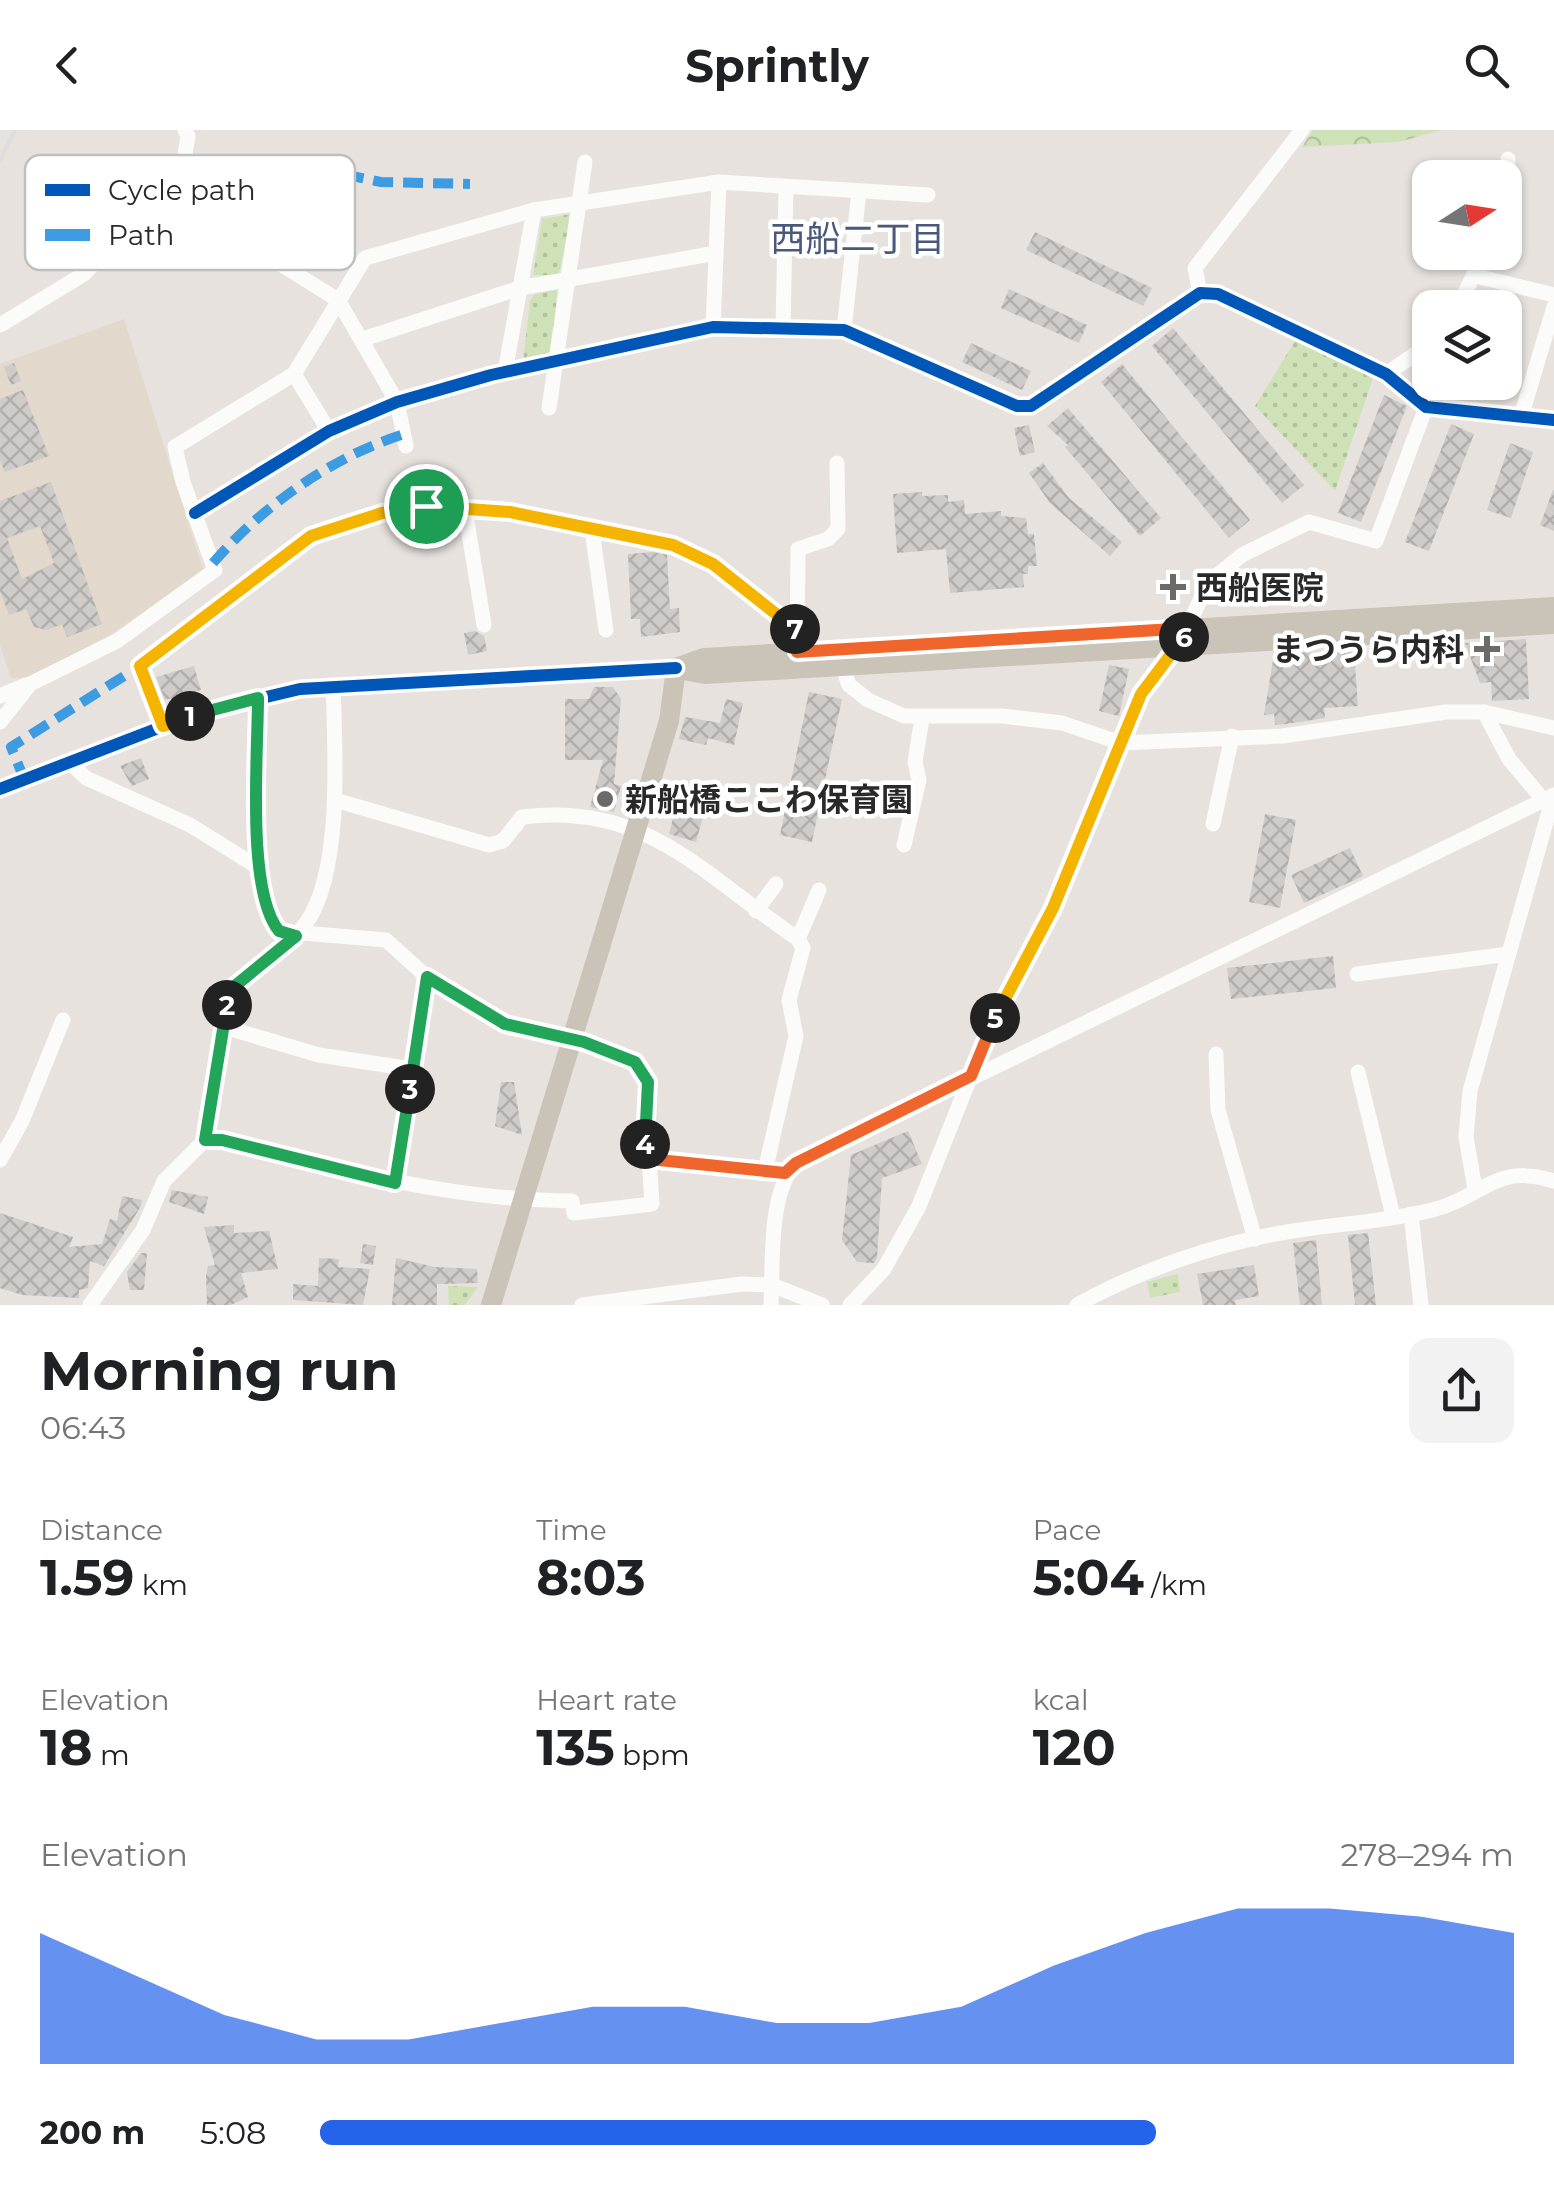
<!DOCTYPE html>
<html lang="en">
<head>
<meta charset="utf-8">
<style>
  body { margin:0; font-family:Montserrat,"Noto Sans JP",sans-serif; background:#f2f2f2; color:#202124; height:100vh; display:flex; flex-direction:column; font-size:38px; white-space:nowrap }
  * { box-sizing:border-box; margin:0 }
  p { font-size:32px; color:#757577 }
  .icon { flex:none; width:55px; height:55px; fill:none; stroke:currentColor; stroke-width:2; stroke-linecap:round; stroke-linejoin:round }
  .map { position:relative; height:1175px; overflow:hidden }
  .side { display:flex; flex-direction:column; background:#fff; flex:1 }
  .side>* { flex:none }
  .needle { width:65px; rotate:78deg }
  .tools { position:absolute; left:1412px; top:30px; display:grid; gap:20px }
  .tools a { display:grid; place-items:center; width:110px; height:110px; border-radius:20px; background:#fff; box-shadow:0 2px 8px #0004; font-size:50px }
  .pin { position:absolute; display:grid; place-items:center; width:85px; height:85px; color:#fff; margin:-42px; border:5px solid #fff; border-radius:50%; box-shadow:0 2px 10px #0007 }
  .km { position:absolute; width:50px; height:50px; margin:-25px; border-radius:50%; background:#222; color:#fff; font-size:28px; line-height:50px; text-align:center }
  .round { display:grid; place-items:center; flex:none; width:105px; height:105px; border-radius:20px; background:#f2f2f2 }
  .head { display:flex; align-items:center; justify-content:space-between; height:170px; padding:0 40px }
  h1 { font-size:55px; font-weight:700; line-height:75px }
  .stats { display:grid; grid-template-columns:repeat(3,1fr); gap:15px; height:170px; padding:10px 40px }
  .stats div { display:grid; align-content:center }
  .stats b { font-size:50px; font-weight:700 }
  .stats small { font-size:28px; font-weight:400 }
  .stats p { font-size:28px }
  .chart { height:280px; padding:20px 40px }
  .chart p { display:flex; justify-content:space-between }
  .chart svg { width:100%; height:180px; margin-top:10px; fill:#2563eb; opacity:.7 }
  ul { padding:0 40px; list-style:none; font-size:32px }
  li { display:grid; grid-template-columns:160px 120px 1fr; align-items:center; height:75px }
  li i { height:25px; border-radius:12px; background:#2563eb }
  header { display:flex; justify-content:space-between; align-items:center; height:130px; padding:0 40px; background:#fff; font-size:45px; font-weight:700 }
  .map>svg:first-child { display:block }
  .education { fill:#e2d8cc }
  .forest { fill:url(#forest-crowns) }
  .park { fill:url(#park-dots) }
  .building { fill:url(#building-cross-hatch); fill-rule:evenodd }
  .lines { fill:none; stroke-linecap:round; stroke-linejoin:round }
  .minor { stroke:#fbfbfa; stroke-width:15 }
  .major { stroke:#c9c3b8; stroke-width:20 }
  .rail { stroke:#ddddde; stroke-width:4 }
  .quiet { stroke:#3d9ce1; stroke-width:10; stroke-dasharray:20 10; stroke-linecap:butt }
  .cycleway-casing { stroke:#fff; stroke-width:19 }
  .cycleway { stroke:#0057b8; stroke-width:12 }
  .split-1-casing { stroke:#fff; stroke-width:20 }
  .split-2-casing { stroke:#fff; stroke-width:20 }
  .split-3-casing { stroke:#fff; stroke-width:20 }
  .split-4-casing { stroke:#fff; stroke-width:20 }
  .split-5-casing { stroke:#fff; stroke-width:20 }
  .split-6-casing { stroke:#fff; stroke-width:20 }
  .split-7-casing { stroke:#fff; stroke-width:20 }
  .split-8-casing { stroke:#fff; stroke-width:20 }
  .split-1 { stroke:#f5b400; stroke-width:12 }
  .split-2 { stroke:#22a559; stroke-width:12 }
  .split-3 { stroke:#22a559; stroke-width:12 }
  .split-4 { stroke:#22a559; stroke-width:12 }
  .split-5 { stroke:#f0652b; stroke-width:12 }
  .split-6 { stroke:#f5b400; stroke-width:12 }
  .split-7 { stroke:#f0652b; stroke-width:12 }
  .split-8 { stroke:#f5b400; stroke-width:12 }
  .poi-dot { fill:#6c6a68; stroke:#fff; stroke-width:4 }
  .labels { text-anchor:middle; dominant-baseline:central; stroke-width:9; stroke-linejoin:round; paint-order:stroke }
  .poi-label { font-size:32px; font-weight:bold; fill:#292929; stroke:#fff; text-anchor:start }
  .neighbourhood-label { font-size:35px; fill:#4a5979; stroke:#fff }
  .key { fill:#fff; stroke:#bfbfbf; stroke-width:2.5 }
  .key-label { font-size:28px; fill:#292929 }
</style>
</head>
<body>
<header><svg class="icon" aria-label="back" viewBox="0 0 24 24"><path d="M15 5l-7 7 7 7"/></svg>Sprintly<svg class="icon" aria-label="search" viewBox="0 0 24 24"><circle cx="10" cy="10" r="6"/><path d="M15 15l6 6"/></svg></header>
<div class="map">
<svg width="1554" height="1175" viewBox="0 0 1554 1175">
  <defs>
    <pattern id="forest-crowns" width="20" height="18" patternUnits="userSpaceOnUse" patternTransform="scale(2.5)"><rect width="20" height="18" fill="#cfe2b7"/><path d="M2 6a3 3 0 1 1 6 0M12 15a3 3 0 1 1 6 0" fill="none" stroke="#b2c29d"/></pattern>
    <pattern id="park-dots" width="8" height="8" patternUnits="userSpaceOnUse" patternTransform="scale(2.5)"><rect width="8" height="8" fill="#cfe2b7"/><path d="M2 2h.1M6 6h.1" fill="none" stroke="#b2c29d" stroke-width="1.8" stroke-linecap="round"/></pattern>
    <pattern id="building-cross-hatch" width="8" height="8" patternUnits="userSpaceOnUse" patternTransform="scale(2.5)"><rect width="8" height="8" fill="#cecbc8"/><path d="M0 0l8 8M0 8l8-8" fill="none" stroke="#b1aeac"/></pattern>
  </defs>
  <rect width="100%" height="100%" fill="#e7e2de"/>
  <path class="education" d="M124,189L203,440L113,503L31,548H11L0,515V234Z"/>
  <path class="forest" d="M1313,0H1442L1398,12L1302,17Z"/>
  <g class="park">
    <path d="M571,84L559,145H533L542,89Z"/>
    <path d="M557,160L553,221L549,227L523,232L530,171L535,164Z"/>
    <path d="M1295,211L1374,245L1335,361L1255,276Z"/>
    <path d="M1178,1144L1180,1162L1150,1168L1147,1152Z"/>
    <path d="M448,1156L478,1157L465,1175H449Z"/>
  </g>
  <g class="building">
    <path d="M1035,102L1152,158L1143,176L1026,120Z"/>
    <path d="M1009,159L1087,195L1079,213L1001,178Z"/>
    <path d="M1173,198L1304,355L1282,373L1152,216Z"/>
    <path d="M971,213L1031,241L1022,260L962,232Z"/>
    <path d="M14,233L21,251L11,255L4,237Z"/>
    <path d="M1122,234L1250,390L1229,408L1101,252Z"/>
    <path d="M23,260L49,326L5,342L0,330V269Z"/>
    <path d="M1384,265L1407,276L1361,392L1338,383Z"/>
    <path d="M1068,278L1161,388L1140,406L1065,317L1068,315L1047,296Z"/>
    <path d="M1451,294L1474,304L1429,421L1405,412Z"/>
    <path d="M1029,295L1035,322L1020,326L1014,298Z"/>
    <path d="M1510,313L1533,322L1511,388L1487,380Z"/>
    <path d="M1043,333L1069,368L1122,412L1110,426L1050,373L1029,343Z"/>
    <path d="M51,352L102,494L67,507L62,494L47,500L34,497L26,479L9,485L0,461V371ZM40,396L54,433L22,449L7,408Z"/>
    <path d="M1553,360H1554V401L1540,395Z"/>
    <path d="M922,362V366L948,365V372L964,370L965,384L1001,381V386L1026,388L1028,404H1034L1037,436H1028V444H1023L1024,457L950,463L946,419L897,423L893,364Z"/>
    <path d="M653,422L667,425L670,479L679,478L680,502L641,507L640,489H631L628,424Z"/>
    <path d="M475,501L484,506L487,521L468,525L464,503Z"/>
    <path d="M1526,509L1529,569L1492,571L1491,552L1480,553L1465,513Z"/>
    <path d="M1354,520L1358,576L1324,578L1325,588L1286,594L1275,595L1274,584L1264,585L1274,524Z"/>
    <path d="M1109,535L1129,539L1119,586L1099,581Z"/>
    <path d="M194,536L201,560L165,570L156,547Z"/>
    <path d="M594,557H613L621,569L614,654L621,656L614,682L590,677L603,630H565V569H589Z"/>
    <path d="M809,562L842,569L812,712L780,705Z"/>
    <path d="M726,569L743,573L734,615L708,608L706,615L679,609L685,587L720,593Z"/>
    <path d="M141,628L149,649L132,656L120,636Z"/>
    <path d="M678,668L706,675L696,712L669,704Z"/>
    <path d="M1265,684L1296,690L1280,778L1249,772Z"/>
    <path d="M1350,718L1363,746L1304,773L1291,745Z"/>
    <path d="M1333,826L1336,858L1231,869L1227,838Z"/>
    <path d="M501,952H514L522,1005L495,996Z"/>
    <path d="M908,1001L922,1034L882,1048L877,1128L874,1133L857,1132L842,1110L851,1025Z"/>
    <path d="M172,1060L208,1067L204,1084L169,1072Z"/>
    <path d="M122,1066L142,1070L141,1076L104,1136L90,1131L88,1158L79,1160V1168L22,1165L0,1158V1083L73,1107L69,1117L102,1114L110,1089L117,1091Z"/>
    <path d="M234,1095V1103L269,1101L278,1139L241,1143L248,1167L231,1175H207L206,1146L208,1136L215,1135L204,1097Z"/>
    <path d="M1368,1103L1376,1175H1355L1348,1105Z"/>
    <path d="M1316,1110L1322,1175H1300L1293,1113Z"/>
    <path d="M363,1114L376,1116L373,1135L360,1133Z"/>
    <path d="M141,1123H147L144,1160H130L127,1142Z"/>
    <path d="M319,1128L339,1129L338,1137L370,1139L363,1175L293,1170V1154L318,1156Z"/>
    <path d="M396,1128L435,1137L477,1139L478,1153L437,1154V1175H392Z"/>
    <path d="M1254,1135L1259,1166L1235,1170L1236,1175H1203L1197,1144Z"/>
  </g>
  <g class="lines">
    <g class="minor">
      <path d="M182,43L282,135L338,170L397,272L406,316"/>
      <path d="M1505,77L1508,29"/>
      <path d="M1476,146L1554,165"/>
      <path d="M1200,163L1195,138L1302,0"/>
      <path d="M1458,178L1484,122"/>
      <path d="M0,195L84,144L113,114L158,83L182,43L188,6L185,0"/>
      <path d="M783,196L786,57"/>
      <path d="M713,197L719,52"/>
      <path d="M844,200L859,61"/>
      <path d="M363,209L520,158L716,123"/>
      <path d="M505,242L534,80"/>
      <path d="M294,244L329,301"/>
      <path d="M1386,244L1430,214"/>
      <path d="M549,278L585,32"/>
      <path d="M1521,287L1554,177"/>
      <path d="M465,379L484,495"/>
      <path d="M195,383L329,301L397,272L491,245L713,197L844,200L1017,276H1031L1200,163L1218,164L1386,244L1426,277L1554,290"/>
      <path d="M592,400L606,500"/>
      <path d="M797,522L798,419L828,409L838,399L837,333"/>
      <path d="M842,535L849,555L868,570L904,586H1002L1062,593L1121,613L1283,606L1446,582H1484L1554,598"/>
      <path d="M0,566L26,555"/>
      <path d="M258,567C258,623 246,761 279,801L386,810L427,847L505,895L621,924L635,932L648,952L642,1006L649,1029L785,1043"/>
      <path d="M0,592L30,554L117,511L215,440L183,352L175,317L294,244L365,128L534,80L719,52L928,65"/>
      <path d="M163,596L140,536L311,406L383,383L426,376L510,382L673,415L713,434L781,491L795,496"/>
      <path d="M72,634L86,648L190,695L259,738"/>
      <path d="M0,659L195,584L300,559L676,538"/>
      <path d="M335,670L489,715L503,711L522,687C647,671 704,746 798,809L803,818L789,870L796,906L765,1041"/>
      <path d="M1213,694L1232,606"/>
      <path d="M904,715L919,650L915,632L922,588"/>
      <path d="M756,781L776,754"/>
      <path d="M798,809L819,760"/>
      <path d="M1357,844L1509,824"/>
      <path d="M224,897L319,925L412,939"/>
      <path d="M1216,924L1218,980L1255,1109"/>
      <path d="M1358,942L1393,1086"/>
      <path d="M205,1010L222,1009C338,1040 451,1070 572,1071L574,1083L652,1074L649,1029"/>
      <path d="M0,1030L22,991L63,890"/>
      <path d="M395,1053L427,847"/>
      <path d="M1475,1059L1466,1007L1470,961L1550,678L1509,629L1484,582"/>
      <path d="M1411,1084L1421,1175"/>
      <path d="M90,1175L143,1100L164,1051L205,1010L230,860C254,840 288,820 306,793C343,742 335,616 333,555"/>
      <path d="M582,1175L742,1154L772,1155L822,1175"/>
      <path d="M771,1175C773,1136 768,1059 797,1033L1554,665"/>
      <path d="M850,1175L884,1139L919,1076L983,915L1053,777L1141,565L1173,526L1209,452L1242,425L1309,392L1376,411L1426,277"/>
      <path d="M1077,1175C1140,1140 1216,1114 1287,1102C1335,1094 1385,1092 1432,1080C1482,1068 1495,1032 1554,1051"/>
    </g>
    <g class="major">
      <path d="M676,538L704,528L1554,477"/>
      <path d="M678,539L705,544L1554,494"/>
      <path d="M491,1175L669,591L676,538"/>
    </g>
    <path class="rail" d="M0,31L15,0"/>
    <g class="quiet">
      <path d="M234,91L290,59L347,45L381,52L470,54"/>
      <path d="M213,433C262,376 332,327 404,304"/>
      <path d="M25,651L11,617L140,536"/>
    </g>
    <defs>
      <g id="cycleway">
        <path d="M195,383L329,301L397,272L491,245L713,197L844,200L1017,276H1031L1200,163L1218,164L1386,244L1426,277L1554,290"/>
        <path d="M0,659L195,584L300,559L676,538"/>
      </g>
    </defs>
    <use href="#cycleway" class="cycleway-casing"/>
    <use href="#cycleway" class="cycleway"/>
  </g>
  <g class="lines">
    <defs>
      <path id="split-1" d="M190,586L163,596L140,536L311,406L382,383L426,376"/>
      <path id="split-2" d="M190,586L258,568C258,623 246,761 279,801L296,806L230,860L227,875"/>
      <path id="split-3" d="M227,875L205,1010H222L395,1053L410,959"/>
      <path id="split-4" d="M410,959L427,847L505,894L584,912L635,932L648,952L645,1014"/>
      <path id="split-5" d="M645,1014L649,1029L785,1043L796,1033L971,946L995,888"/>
      <path id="split-6" d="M995,888L1053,778L1141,564L1184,507"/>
      <path id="split-7" d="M795,499L797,522L1190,498L1184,507"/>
      <path id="split-8" d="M426,376L510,382L673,415L713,434L795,499"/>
    </defs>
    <use href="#split-1" class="split-1-casing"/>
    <use href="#split-2" class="split-2-casing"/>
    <use href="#split-3" class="split-3-casing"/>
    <use href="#split-4" class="split-4-casing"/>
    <use href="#split-5" class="split-5-casing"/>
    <use href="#split-6" class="split-6-casing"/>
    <use href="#split-7" class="split-7-casing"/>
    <use href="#split-8" class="split-8-casing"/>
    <use href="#split-1" class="split-1"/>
    <use href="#split-2" class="split-2"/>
    <use href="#split-3" class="split-3"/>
    <use href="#split-4" class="split-4"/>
    <use href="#split-5" class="split-5"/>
    <use href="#split-6" class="split-6"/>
    <use href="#split-7" class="split-7"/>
    <use href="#split-8" class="split-8"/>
  </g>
  <g class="poi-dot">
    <path d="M1168 442h10v10h10v10h-10v10h-10v-10h-10v-10h10z"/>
    <path d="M1482 504h10v10h10v10h-10v10h-10v-10h-10v-10h10z"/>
    <circle cx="605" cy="669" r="10"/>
  </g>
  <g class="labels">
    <g class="poi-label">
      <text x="1196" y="457">西船医院</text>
      <text x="1464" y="519" text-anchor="end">まつうら内科</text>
      <text x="625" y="669">新船橋ここわ保育園</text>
    </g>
    <g class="neighbourhood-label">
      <text x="858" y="108">西船二丁目</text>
    </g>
  </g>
  <rect x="25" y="25" width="330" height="115" rx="15" class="key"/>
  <rect x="45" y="54" width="45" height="12" fill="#0057b8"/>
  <rect x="45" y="99" width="45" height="12" fill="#3d9ce1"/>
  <g class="key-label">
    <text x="108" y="70">Cycle path</text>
    <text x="108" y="115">Path</text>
  </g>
</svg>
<div class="tools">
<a><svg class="needle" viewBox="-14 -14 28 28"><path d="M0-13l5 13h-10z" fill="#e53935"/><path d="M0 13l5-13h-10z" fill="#757577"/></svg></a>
<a><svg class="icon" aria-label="layers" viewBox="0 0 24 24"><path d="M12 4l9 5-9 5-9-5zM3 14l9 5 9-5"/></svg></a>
</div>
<div class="pin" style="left:426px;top:376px;background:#1e9e55"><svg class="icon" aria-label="arrive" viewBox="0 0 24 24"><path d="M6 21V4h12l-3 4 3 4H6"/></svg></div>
<b class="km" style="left:190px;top:586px">1</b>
<b class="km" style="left:227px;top:875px">2</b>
<b class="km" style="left:410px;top:959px">3</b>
<b class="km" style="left:645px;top:1014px">4</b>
<b class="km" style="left:995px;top:888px">5</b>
<b class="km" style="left:1184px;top:507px">6</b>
<b class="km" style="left:795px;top:499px">7</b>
</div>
<section class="side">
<div class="head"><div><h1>Morning run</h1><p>06:43</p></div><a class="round"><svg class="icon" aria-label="share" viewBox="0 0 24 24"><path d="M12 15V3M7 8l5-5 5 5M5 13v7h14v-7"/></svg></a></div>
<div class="stats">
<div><p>Distance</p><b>1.59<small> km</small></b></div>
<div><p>Time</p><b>8:03</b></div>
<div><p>Pace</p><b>5:04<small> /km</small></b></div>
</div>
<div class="stats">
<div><p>Elevation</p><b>18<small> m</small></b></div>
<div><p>Heart rate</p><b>135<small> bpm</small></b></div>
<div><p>kcal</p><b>120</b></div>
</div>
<div class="chart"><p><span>Elevation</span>278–294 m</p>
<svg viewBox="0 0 160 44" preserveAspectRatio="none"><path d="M0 44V12L10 22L20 32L30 38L40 38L50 34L60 30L70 30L80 34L90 34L100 30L110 20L120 12L130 6L140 6L150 8L160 12V44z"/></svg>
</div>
<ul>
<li><b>200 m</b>5:08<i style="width:70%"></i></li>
</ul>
</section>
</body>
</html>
